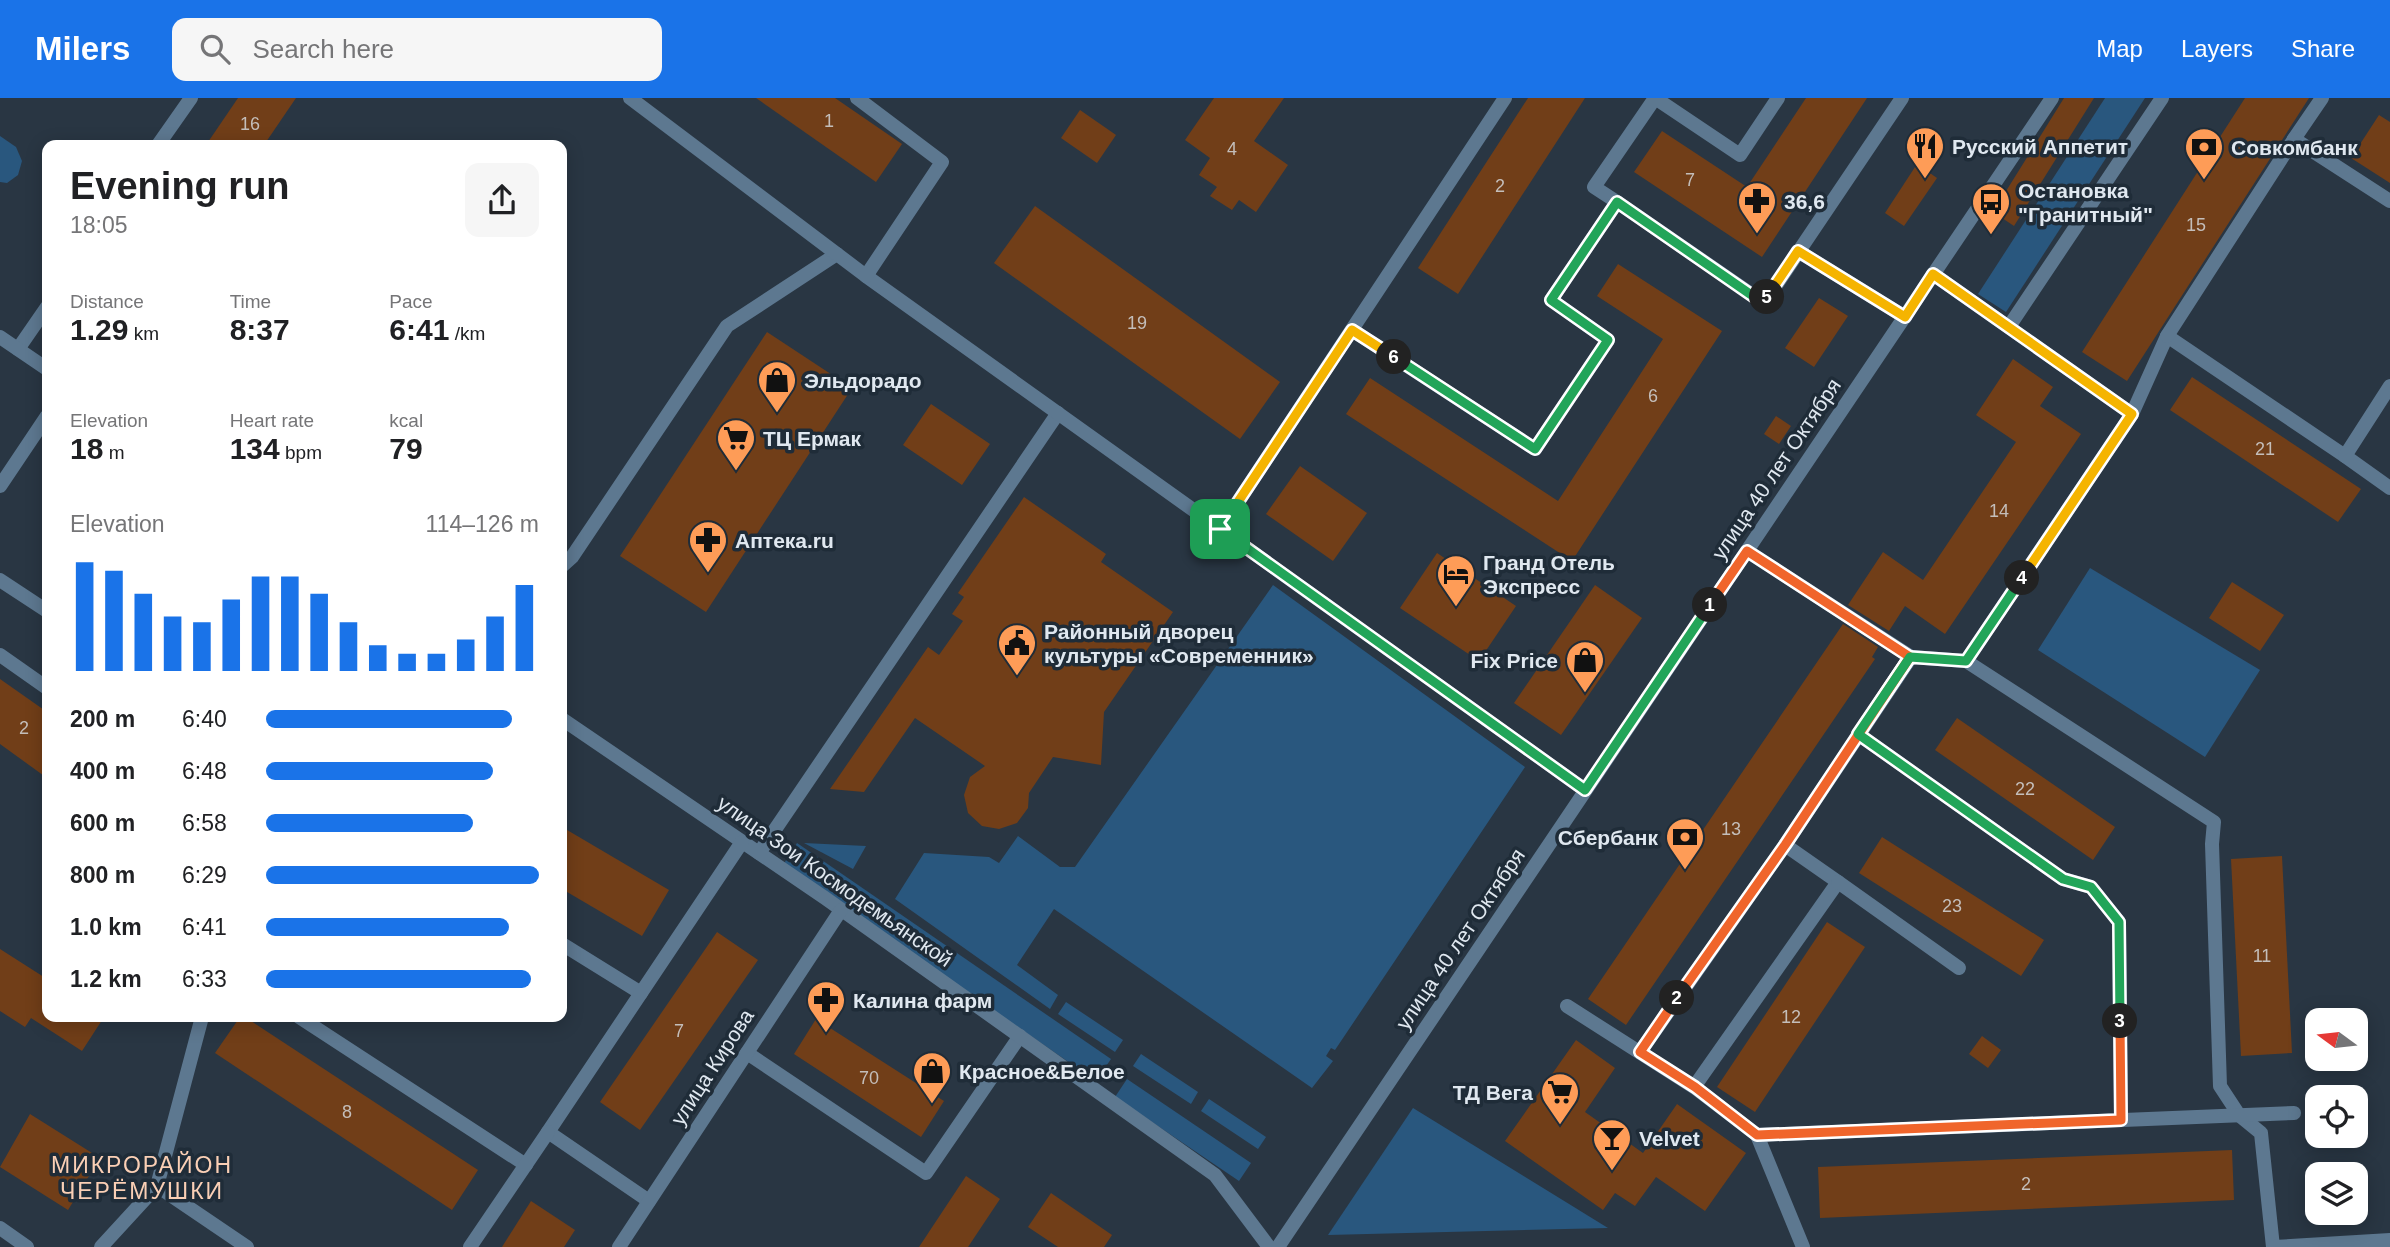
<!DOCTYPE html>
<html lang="en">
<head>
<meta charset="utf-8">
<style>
  body { margin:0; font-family:Helvetica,sans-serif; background:#f6f6f6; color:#202124; height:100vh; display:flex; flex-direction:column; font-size:26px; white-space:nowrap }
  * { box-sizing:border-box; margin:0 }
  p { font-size:23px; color:#757577 }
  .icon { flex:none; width:38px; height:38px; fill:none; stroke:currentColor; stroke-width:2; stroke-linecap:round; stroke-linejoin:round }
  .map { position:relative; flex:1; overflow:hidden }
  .side { position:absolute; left:42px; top:42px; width:525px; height:882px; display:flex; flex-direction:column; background:#fff; border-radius:14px; box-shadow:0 4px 18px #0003 }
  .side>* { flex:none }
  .needle { width:46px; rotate:285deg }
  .buttons { position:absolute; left:2305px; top:910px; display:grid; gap:14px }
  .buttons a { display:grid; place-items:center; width:63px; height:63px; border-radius:14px; background:#fff; box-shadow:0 4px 18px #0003; font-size:35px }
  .pin { position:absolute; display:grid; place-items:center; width:60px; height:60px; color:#fff; margin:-30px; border-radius:14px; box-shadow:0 4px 10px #0006 }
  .km { position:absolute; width:35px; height:35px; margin:-18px; border-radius:50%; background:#222; color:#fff; font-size:19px; line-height:35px; text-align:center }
  .round { display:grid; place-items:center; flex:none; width:74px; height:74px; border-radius:14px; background:#f6f6f6 }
  .head { display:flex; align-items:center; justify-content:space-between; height:119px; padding:0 28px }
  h1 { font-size:38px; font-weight:700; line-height:52px }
  .metrics { display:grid; grid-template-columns:repeat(3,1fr); gap:10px; height:119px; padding:7px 28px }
  .metrics div { display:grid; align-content:center }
  .metrics b { font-size:30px; font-weight:700 }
  .metrics small { font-size:19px; font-weight:400 }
  .metrics p { font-size:19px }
  .chart { height:196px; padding:14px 28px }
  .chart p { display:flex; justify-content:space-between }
  .chart svg { width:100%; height:126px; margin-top:7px; stroke:#1a73e8; stroke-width:6 }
  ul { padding:0 28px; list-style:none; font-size:23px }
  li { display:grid; grid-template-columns:112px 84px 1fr; align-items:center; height:52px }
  li i { height:18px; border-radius:9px; background:#1a73e8 }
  header { display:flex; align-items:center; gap:42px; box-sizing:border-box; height:98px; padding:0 35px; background:#1a73e8; color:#fff }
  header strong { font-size:33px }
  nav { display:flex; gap:38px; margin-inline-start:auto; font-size:24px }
  .search { width:490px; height:63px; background:#f6f6f6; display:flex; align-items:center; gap:18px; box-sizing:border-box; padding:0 24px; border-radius:14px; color:#757577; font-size:26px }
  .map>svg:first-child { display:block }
  .green { fill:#29577e }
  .building { fill:#713e18 }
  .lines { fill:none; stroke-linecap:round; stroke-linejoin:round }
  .service { stroke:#5d7890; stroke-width:14 }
  .minor { stroke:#5d7890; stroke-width:14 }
  .tertiary { stroke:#5d7890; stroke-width:14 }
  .split-1-casing { stroke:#fff; stroke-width:14 }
  .split-2-casing { stroke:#fff; stroke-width:14 }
  .split-3-casing { stroke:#fff; stroke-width:14 }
  .split-4-casing { stroke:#fff; stroke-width:14 }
  .split-5-casing { stroke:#fff; stroke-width:14 }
  .split-6-casing { stroke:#fff; stroke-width:14 }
  .split-7-casing { stroke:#fff; stroke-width:14 }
  .split-1 { stroke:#22a559; stroke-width:9 }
  .split-2 { stroke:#f0652b; stroke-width:9 }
  .split-3 { stroke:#f0652b; stroke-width:9 }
  .split-4 { stroke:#22a559; stroke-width:9 }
  .split-5 { stroke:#f5b400; stroke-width:9 }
  .split-6 { stroke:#22a559; stroke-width:9 }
  .split-7 { stroke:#f5b400; stroke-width:9 }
  .labels { text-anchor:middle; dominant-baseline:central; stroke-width:7; stroke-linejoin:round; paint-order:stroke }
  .number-label { font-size:18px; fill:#c4beba }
  .poi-label { font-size:21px; font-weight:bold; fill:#e0e8f0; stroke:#1f2c38; text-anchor:start }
  .street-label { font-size:21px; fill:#e0e8f0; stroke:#1f2c38 }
  .neighbourhood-label { font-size:23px; letter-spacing:2px; fill:#facfb5; stroke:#1f2c38 }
</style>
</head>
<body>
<header>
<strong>Milers</strong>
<div class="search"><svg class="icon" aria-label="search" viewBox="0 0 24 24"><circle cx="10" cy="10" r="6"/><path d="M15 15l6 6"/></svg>Search here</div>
<nav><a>Map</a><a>Layers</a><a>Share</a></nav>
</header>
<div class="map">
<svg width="2390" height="1149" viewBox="0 0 2390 1149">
  <rect width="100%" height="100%" fill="#293643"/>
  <g class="green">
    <path d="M2105,0H2145L2006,214L1978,196Z"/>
    <path d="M0,38L16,49L22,63L18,77L7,85L0,84Z"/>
    <path d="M2090,470L2260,572L2205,659L2038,552Z"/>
    <path d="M1273,487L1525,669L1335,952L1331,950L1326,958L1333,963L1312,990L1054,811L1017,867L1058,897L1050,911L895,801L924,755L989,759L999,765L1018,738L1060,769H1075Z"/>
    <path d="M797,745L1111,961L1096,983L783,767Z"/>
    <path d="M804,745L866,748L853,771Z"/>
    <path d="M1066,904L1123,942L1115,954L1058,916Z"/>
    <path d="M1141,956L1198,994L1191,1006L1133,968Z"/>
    <path d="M1127,981L1251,1065L1239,1083L1115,999Z"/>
    <path d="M1209,1001L1266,1039L1258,1051L1201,1013Z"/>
    <path d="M1413,1010L1608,1130L1328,1137Z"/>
  </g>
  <g class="building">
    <path d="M238,0H296L264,47H206Z"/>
    <path d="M756,0H835L902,46L876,84Z"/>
    <path d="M1214,0H1284L1254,43L1288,67L1256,114L1239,102L1232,112L1210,98L1217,89L1199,77L1210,60L1185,42Z"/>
    <path d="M1528,0H1585L1458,196L1418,170Z"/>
    <path d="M1806,0H1867L1762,159L1634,74L1662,33L1747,89Z"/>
    <path d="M2064,0H2094L2014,128L1993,114Z"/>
    <path d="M2245,0H2309L2127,283L2082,254Z"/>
    <path d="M1080,12L1116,37L1097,65L1061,40Z"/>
    <path d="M2379,17L2390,24V85L2351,60Z"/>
    <path d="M1917,66L1937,80L1904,128L1885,115Z"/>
    <path d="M1035,108L1280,284L1240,341L994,165Z"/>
    <path d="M1618,166L1722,233L1572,463L1346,316L1370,280L1558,403L1663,241L1597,198Z"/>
    <path d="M1819,200L1848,218L1814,269L1785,250Z"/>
    <path d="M767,234L852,290L706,514L620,458Z"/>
    <path d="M2013,261L2053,289L2040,308L2081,336L1945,536L1905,508L1889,533L1848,507L1883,454L1923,482L2016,344L1976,317Z"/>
    <path d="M2192,279L2361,391L2338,424L2170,312Z"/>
    <path d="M931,306L990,346L962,387L903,347Z"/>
    <path d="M1776,318L1791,328L1779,346L1764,336Z"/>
    <path d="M1300,368L1367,415L1333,463L1266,416Z"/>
    <path d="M1024,399L1106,456L1101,464L1173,514L1104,614L1101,667L1053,659L1029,695L1028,710L1017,725L999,731L982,728L968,715L964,697L970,679L985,668L915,620L864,694L830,691L928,549L939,557L963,523L952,516L964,499L958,495Z"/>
    <path d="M1437,455L1516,508L1479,563L1400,510Z"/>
    <path d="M2232,484L2284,517L2260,553L2209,520Z"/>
    <path d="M1595,487L1642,520L1561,637L1514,605Z"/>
    <path d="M1843,526L1878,549L1872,559L1875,561L1626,927L1588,901Z"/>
    <path d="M0,581L47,614V680L0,646Z"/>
    <path d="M1957,620L2115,729L2093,762L1935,652Z"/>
    <path d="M562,729L669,792L642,838L562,791Z"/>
    <path d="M1882,739L2044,842L2021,878L1859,775Z"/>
    <path d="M2282,758L2292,955L2241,958L2231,761Z"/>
    <path d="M1827,824L1865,849L1755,1014L1717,989Z"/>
    <path d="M717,834L758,862L640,1032L600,1004Z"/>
    <path d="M0,851L47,881V919H104L82,953L31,920L25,929L0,913Z"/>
    <path d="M240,919H245L478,1072L452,1112L215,955Z"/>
    <path d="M816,921L944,1003L921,1039L794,956Z"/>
    <path d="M1982,938L2001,952L1988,970L1969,956Z"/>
    <path d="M1576,942L1615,970L1585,1014L1643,1055L1677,1006L1746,1055L1705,1113L1656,1079L1635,1108L1615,1095L1603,1112L1505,1043Z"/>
    <path d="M30,1016L100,1060L68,1112L0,1069Z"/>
    <path d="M2232,1052L2234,1102L1820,1120L1818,1069Z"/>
    <path d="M966,1078L1000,1101L968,1149H919Z"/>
    <path d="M1051,1095L1112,1137L1104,1149H1058L1028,1129Z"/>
    <path d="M531,1103L575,1132L564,1149H502Z"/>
  </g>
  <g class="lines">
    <g class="service">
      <path d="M2294,41L2322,0"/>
      <path d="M158,47L191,0"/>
      <path d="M1617,104L1594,89L1655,0L1740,57L1778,0"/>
      <path d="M1798,153L1905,219"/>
      <path d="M1933,176L2132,316L2167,238L2345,358"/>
      <path d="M2010,227L2162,0"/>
      <path d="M1352,232L1535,351L1608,242L1551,202L1617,104L1764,205L1902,0"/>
      <path d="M2167,238L2294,41L2390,103"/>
      <path d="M18,251L47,209"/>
      <path d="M2390,288L2345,358L2390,390"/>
      <path d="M1747,453L1911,559L1785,747L1838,784L1694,989L1757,1037"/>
      <path d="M562,468L572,459L727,228L837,156"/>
      <path d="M1911,559L1966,563L2132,316"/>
      <path d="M1966,563L2214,724L2212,746L2220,988L2239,1017L2261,1035L2273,1149"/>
      <path d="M1858,636L2063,781L2091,789L2119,824L2121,1022"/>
      <path d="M759,755L1058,315"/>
      <path d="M1838,784L1959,870"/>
      <path d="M562,846L641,895"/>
      <path d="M1567,908L1694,989"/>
      <path d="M1640,954L1785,747"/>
      <path d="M747,955L926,1075L1020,938"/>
      <path d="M1803,1149L1757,1037L2294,1015"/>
    </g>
    <g class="minor">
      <path d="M630,0L866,178L1585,692"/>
      <path d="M857,0L942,64L866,178"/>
      <path d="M0,239L47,271"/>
      <path d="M0,388L47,318"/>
      <path d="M1220,431L1505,0"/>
      <path d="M0,482L47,513"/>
      <path d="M0,557L47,590"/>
      <path d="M562,621L825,800L1215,1077L1269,1149"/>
      <path d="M299,919L526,1067"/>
      <path d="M157,1088L202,919"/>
      <path d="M649,1103L548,1034L742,744"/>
      <path d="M0,1130L27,1149"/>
      <path d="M101,1149L157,1088L247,1149"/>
      <path d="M470,1149L548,1034"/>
      <path d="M619,1149L841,812"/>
      <path d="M2274,1149L2390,1142"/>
    </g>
    <path class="tertiary" d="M1278,1149L2052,0"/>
  </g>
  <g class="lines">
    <defs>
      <path id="split-1" d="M1220,431L1585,692L1710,507"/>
      <path id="split-2" d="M1677,900L1785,747L1910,559L1747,453L1710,507"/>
      <path id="split-3" d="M1677,900L1640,954L1695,989L1757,1037L2121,1022L2120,923"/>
      <path id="split-4" d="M2022,480L1966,563L1910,559L1858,636L2063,781L2091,789L2119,824L2120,923"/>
      <path id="split-5" d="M1767,199L1798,153L1905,219L1933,176L2132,316L2022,480"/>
      <path id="split-6" d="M1394,259L1535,351L1608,242L1551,202L1617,104L1763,205L1767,199"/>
      <path id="split-7" d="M1220,431L1352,232L1394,259"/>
    </defs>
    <use href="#split-1" class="split-1-casing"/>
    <use href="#split-2" class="split-2-casing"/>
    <use href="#split-3" class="split-3-casing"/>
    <use href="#split-4" class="split-4-casing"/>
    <use href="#split-5" class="split-5-casing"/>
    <use href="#split-6" class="split-6-casing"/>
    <use href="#split-7" class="split-7-casing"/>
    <use href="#split-1" class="split-1"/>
    <use href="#split-2" class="split-2"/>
    <use href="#split-3" class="split-3"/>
    <use href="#split-4" class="split-4"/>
    <use href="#split-5" class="split-5"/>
    <use href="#split-6" class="split-6"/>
    <use href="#split-7" class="split-7"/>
  </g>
  <defs>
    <symbol id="restaurant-pin" viewBox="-11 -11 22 30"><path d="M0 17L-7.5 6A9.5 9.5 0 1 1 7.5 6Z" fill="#fe9c57" stroke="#1f2c38"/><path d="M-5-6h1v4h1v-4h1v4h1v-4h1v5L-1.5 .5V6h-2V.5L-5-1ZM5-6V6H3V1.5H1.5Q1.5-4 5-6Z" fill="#111"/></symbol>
    <symbol id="bank-pin" viewBox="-11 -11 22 30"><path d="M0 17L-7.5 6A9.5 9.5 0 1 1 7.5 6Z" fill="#fe9c57" stroke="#1f2c38"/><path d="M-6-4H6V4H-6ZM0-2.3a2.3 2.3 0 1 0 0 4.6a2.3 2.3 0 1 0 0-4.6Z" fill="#111"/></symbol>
    <symbol id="pharmacy-pin" viewBox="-11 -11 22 30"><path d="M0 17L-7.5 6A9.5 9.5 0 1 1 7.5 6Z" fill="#fe9c57" stroke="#1f2c38"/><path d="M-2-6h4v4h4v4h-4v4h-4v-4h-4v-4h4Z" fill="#111"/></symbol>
    <symbol id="bus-pin" viewBox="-11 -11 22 30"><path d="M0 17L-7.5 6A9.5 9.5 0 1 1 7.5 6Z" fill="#fe9c57" stroke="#1f2c38"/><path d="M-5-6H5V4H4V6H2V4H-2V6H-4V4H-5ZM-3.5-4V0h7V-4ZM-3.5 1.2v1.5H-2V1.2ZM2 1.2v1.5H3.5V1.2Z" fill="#111"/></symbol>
    <symbol id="shop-pin" viewBox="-11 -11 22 30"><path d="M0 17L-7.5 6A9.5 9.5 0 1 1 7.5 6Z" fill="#fe9c57" stroke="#1f2c38"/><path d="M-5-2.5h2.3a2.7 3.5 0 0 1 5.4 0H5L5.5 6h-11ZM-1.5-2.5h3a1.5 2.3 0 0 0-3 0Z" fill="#111"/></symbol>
    <symbol id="supermarket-pin" viewBox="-11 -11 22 30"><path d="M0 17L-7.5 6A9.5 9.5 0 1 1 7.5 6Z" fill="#fe9c57" stroke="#1f2c38"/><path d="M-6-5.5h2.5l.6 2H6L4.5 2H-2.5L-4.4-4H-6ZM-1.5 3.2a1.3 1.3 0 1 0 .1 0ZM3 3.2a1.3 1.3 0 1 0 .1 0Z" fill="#111"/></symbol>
    <symbol id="hotel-pin" viewBox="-11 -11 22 30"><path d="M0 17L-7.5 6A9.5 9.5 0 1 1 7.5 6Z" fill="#fe9c57" stroke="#1f2c38"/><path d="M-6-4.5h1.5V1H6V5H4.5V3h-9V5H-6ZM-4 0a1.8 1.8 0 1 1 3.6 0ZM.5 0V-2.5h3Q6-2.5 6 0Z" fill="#111"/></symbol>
    <symbol id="civic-pin" viewBox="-11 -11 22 30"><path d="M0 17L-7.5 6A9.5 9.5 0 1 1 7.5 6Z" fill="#fe9c57" stroke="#1f2c38"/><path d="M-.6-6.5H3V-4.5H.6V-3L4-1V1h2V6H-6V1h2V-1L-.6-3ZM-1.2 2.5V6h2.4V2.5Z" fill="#111"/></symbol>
    <symbol id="bar-pin" viewBox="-11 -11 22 30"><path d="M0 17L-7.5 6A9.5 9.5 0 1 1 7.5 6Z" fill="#fe9c57" stroke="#1f2c38"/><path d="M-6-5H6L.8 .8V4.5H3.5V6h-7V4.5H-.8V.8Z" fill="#111"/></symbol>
  </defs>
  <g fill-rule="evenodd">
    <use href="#restaurant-pin" x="1903" y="26" width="44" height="60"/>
    <use href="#bank-pin" x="2182" y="27" width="44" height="60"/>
    <use href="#pharmacy-pin" x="1735" y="81" width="44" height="60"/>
    <use href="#bus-pin" x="1969" y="82" width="44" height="60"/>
    <use href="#shop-pin" x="755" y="260" width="44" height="60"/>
    <use href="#supermarket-pin" x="714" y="318" width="44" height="60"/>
    <use href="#pharmacy-pin" x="686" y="420" width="44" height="60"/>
    <use href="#hotel-pin" x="1434" y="454" width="44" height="60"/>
    <use href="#civic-pin" x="995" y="523" width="44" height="60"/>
    <use href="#shop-pin" x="1563" y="540" width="44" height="60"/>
    <use href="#bank-pin" x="1663" y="717" width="44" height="60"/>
    <use href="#pharmacy-pin" x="804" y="880" width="44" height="60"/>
    <use href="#shop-pin" x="910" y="951" width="44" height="60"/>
    <use href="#supermarket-pin" x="1538" y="972" width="44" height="60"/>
    <use href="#bar-pin" x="1590" y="1018" width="44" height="60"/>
  </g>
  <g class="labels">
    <g class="number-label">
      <text x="829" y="23">1</text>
      <text x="250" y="26">16</text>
      <text x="1232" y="51">4</text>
      <text x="1690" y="82">7</text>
      <text x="1500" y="88">2</text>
      <text x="2196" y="127">15</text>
      <text x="1137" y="225">19</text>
      <text x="1653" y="298">6</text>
      <text x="2265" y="351">21</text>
      <text x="1999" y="413">14</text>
      <text x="24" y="630">2</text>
      <text x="2025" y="691">22</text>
      <text x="1731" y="731">13</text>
      <text x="1952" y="808">23</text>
      <text x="2262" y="858">11</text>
      <text x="1791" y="919">12</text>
      <text x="679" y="933">7</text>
      <text x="869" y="980">70</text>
      <text x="347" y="1014">8</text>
      <text x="2026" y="1086">2</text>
    </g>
    <g class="poi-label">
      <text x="1952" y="48">Русский Аппетит</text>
      <text x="2231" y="49">Совкомбанк</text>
      <text x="2018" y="92">Остановка<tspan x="2018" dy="24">"Гранитный"</tspan></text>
      <text x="1784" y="103">36,6</text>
      <text x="804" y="282">Эльдорадо</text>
      <text x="763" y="340">ТЦ Ермак</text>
      <text x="735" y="442">Аптека.ru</text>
      <text x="1483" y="464">Гранд Отель<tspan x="1483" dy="24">Экспресс</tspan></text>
      <text x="1044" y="533">Районный дворец<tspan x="1044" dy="24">культуры «Современник»</tspan></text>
      <text x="1558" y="562" text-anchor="end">Fix Price</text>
      <text x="1658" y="739" text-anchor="end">Сбербанк</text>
      <text x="853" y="902">Калина фарм</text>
      <text x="959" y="973">Красное&amp;Белое</text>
      <text x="1533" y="994" text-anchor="end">ТД Вега</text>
      <text x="1639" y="1040">Velvet</text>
    </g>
    <g class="street-label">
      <text transform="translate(1776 371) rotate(-56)">улица 40 лет Октября</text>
      <text transform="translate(835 783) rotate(35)">улица Зои Космодемьянской</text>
      <text transform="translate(1460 841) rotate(-56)">улица 40 лет Октября</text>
      <text transform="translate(712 969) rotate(-57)">улица Кирова</text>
    </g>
    <g class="neighbourhood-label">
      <text x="142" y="1067">МИКРОРАЙОН<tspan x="142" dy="26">ЧЕРЁМУШКИ</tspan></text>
    </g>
  </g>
</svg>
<div class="buttons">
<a><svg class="needle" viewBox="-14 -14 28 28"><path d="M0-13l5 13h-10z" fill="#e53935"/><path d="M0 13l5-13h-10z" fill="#757577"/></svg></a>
<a><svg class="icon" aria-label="locate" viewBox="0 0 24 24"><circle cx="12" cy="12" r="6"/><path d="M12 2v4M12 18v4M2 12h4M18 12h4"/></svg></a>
<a><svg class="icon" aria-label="layers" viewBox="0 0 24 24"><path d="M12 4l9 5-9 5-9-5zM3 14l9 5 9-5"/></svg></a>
</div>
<div class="pin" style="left:1220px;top:431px;background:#1e9e55"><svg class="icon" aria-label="arrive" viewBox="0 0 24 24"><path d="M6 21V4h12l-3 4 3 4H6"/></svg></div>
<b class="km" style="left:1710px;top:507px">1</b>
<b class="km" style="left:1677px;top:900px">2</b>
<b class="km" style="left:2120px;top:923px">3</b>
<b class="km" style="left:2022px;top:480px">4</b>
<b class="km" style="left:1767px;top:199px">5</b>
<b class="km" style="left:1394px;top:259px">6</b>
<section class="side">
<div class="head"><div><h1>Evening run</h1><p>18:05</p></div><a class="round"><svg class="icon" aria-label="share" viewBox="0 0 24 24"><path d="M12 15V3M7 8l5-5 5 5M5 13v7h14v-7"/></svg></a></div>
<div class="metrics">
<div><p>Distance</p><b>1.29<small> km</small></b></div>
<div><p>Time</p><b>8:37</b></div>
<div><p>Pace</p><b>6:41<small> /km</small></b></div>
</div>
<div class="metrics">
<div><p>Elevation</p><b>18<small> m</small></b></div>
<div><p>Heart rate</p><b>134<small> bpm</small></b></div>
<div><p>kcal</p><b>79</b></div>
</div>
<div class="chart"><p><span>Elevation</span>114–126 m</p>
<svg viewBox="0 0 160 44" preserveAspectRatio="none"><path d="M5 44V6M15 44V9M25 44V17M35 44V25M45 44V27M55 44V19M65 44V11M75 44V11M85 44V17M95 44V27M105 44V35M115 44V38M125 44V38M135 44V33M145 44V25M155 44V14"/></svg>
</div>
<ul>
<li><b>200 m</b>6:40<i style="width:90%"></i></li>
<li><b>400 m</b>6:48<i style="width:83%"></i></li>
<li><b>600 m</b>6:58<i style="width:76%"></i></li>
<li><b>800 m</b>6:29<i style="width:100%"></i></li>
<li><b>1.0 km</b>6:41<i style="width:89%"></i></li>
<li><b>1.2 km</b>6:33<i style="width:97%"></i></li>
</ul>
</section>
</div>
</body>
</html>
